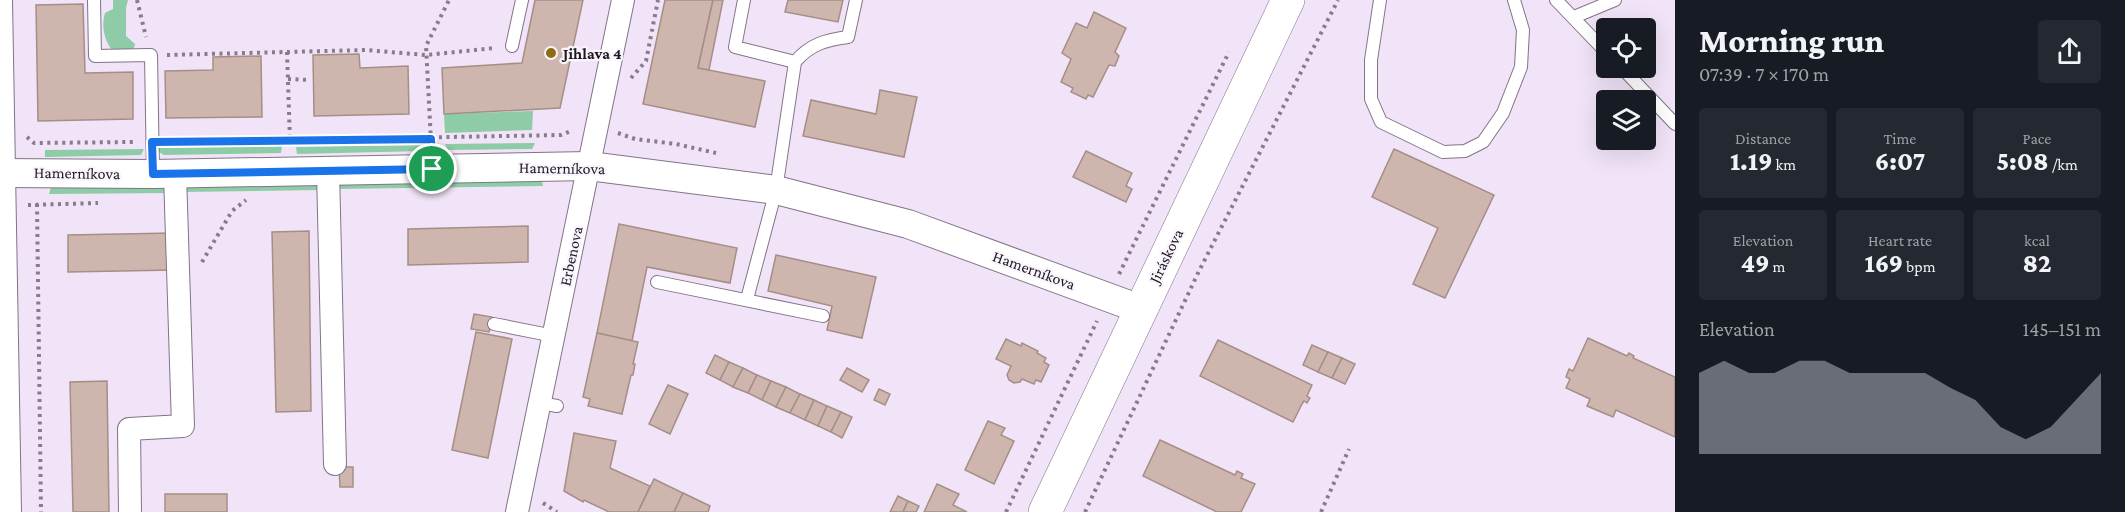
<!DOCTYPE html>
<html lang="en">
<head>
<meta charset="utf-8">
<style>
  body { margin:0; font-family:"Crimson Pro",serif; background:#242831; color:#f1f3f6; height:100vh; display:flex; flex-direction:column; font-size:22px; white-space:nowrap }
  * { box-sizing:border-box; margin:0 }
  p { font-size:20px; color:#9ea1a6 }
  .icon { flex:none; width:33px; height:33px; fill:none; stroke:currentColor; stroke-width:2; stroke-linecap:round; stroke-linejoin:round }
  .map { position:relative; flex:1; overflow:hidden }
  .panel { display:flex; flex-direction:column; background:#171b24; width:450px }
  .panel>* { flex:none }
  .fabs { position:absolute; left:1596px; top:18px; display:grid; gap:12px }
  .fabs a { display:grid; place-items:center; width:60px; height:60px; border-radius:6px; background:#171b24; box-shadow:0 6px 24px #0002; font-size:30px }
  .pin { position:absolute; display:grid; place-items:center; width:51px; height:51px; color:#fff; margin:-26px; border:3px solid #fff; border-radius:50%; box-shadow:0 2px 6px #0007 }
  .round { display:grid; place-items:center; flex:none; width:63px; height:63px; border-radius:6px; background:#242831 }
  .head { display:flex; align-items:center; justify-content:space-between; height:102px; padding:0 24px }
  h1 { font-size:33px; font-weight:800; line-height:45px }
  .stats { display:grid; grid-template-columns:repeat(3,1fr); gap:9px; height:102px; padding:6px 24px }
  .stats div { display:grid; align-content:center; border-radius:6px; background:#242831; text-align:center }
  .stats b { font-size:26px; font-weight:800 }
  .stats small { font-size:16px; font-weight:400 }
  .stats p { font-size:16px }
  .chart { height:168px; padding:12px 24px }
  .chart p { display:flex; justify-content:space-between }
  .chart svg { width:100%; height:108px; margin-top:6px; fill:#8c9099; opacity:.7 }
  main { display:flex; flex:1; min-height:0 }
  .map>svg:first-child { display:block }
  .green { fill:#8dcca6 }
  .building { fill:#ceb6ae; stroke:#a58e87; stroke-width:1.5 }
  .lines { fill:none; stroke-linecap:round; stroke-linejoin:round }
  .service-casing { stroke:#817486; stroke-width:14 }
  .minor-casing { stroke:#817486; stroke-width:24 }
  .tertiary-casing { stroke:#817486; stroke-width:30 }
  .secondary-casing { stroke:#817486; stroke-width:34 }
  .path { stroke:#867c8a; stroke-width:4; stroke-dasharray:3 4.5; stroke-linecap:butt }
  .service { stroke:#fff; stroke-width:12 }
  .minor { stroke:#fff; stroke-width:22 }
  .tertiary { stroke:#fff; stroke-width:28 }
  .secondary { stroke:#fff; stroke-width:33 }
  .route-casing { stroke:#fff; stroke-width:12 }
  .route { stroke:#1a73e8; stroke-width:8 }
  .poi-dot { fill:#906b11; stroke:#faf5fd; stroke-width:2 }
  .labels { text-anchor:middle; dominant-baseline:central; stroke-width:4.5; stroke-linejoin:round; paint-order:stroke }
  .poi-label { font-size:16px; font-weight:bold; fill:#1e1920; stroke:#faf5fd; text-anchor:start }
  .street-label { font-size:16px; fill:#1e1920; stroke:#faf5fd }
</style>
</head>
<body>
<main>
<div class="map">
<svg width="1675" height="512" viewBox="0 0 1675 512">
  <rect width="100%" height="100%" fill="#f2e4f8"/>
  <g class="green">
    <path d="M113,0H128L126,8V36L135,44L134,48L125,51L112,50C104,40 101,25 105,13L113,9Z"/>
    <path d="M533,111L532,130L445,133L444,114Z"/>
    <path d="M535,143L532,149L448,150L445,144Z"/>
    <path d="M427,145L422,151L297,154L296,147Z"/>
    <path d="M282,146L281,153L164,155L159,152V148Z"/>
    <path d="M144,149L141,155L45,157V150Z"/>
    <path d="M542,181L543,186L335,189L339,183Z"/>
    <path d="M318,182L321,190L182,192L185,186Z"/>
    <path d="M166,183L171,193L49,194L51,187Z"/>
  </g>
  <g class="building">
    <path d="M535,0H583L560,108L444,114L442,68L522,63Z"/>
    <path d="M665,0H713L698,68L765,81L755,127L643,104Z"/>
    <path d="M713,0H723L709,70L698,68Z"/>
    <path d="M788,0H843L838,22L785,12Z"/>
    <path d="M83,4L85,73L133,72V119L38,121L36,5Z"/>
    <path d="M1094,12L1126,28L1115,52L1119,56L1115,66L1109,65L1093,97L1088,95L1086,99L1071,92L1073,88L1061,82L1071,59L1062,53L1076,23L1087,28Z"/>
    <path d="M359,54L360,68L408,66L409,114L314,116L313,55Z"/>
    <path d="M261,56L262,117L166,118L165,71L213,70V57Z"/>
    <path d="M880,90L917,97L904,157L803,136L811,100L876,114Z"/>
    <path d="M1394,149L1494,195L1445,298L1413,284L1438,228L1372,197Z"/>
    <path d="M1086,151L1132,173L1126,186L1132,189L1126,202L1073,177Z"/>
    <path d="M619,224L737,248L730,283L647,267L632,341L597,333Z"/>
    <path d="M528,226V262L408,265V229Z"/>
    <path d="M309,231L311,411L276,412L272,232Z"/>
    <path d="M173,233V270L68,272V235Z"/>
    <path d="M776,255L876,277L862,338L827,330L832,306L768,291Z"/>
    <path d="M474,314L492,317L489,332L471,329Z"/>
    <path d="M476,332L512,339L488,458L452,450Z"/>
    <path d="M597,333L638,342L633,364H635L633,375H631L622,414L588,406L590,399L583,397Z"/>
    <path d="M1588,338L1627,356L1629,353L1634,356L1633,358L1675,377V437L1616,410L1613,417L1587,406L1590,399L1566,388L1570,379L1566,377L1569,369L1573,371Z"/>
    <path d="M1006,339L1021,346L1022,343L1038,351L1037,353L1046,358L1044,362L1049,365L1041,382L1036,380L1034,384L1022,379L1020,382L1014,383L1009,380L1007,375L1011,366L996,359Z"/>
    <path d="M1218,340L1312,385L1307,396L1310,398L1307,403L1304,401L1302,404L1293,422L1200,376Z"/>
    <path d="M1312,345L1328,352L1318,372L1303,365Z"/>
    <path d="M1328,352L1342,358L1332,378L1318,372Z"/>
    <path d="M715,355L729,362L720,380L706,373Z"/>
    <path d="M1342,358L1355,364L1345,384L1332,378Z"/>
    <path d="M729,362L743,368L733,387L720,380Z"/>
    <path d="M743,368L757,375L748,393L733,387Z"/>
    <path d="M847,368L869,380L862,392L840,380Z"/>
    <path d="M757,375L771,381L762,400L748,393Z"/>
    <path d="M107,381L109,512H73L70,382Z"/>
    <path d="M771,381L786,387L776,407L762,400Z"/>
    <path d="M668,385L688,394L670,434L649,424Z"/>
    <path d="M786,387L800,394L790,413L776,407Z"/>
    <path d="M879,389L890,394L885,405L874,400Z"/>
    <path d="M800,394L814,400L805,420L790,413Z"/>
    <path d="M814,400L827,406L818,426L805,420Z"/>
    <path d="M827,406L841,412L831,432L818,426Z"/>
    <path d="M841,412L852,417L842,438L831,432Z"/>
    <path d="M988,421L1005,428L1001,435L1014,441L994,484L965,470Z"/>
    <path d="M574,433L616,441L610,468L650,486L638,512H609L584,500L583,502L564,491Z"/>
    <path d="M1160,440L1235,475L1237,471L1243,474L1241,478L1255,484L1241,512H1217L1143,476Z"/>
    <path d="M339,467H353V487H340Z"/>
    <path d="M654,479L683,493L674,512H638Z"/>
    <path d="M937,484L959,494L953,505L967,512H924Z"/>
    <path d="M683,493L710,506L708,512H674Z"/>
    <rect x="165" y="494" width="62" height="18"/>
    <path d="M898,496L908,501L903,512H890Z"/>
    <path d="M908,501L919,506L916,512H903Z"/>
  </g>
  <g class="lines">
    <defs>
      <g id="service">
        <path d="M94,0L95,56L151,55L153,174"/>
        <path d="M744,0L735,47L795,62"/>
        <path d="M1380,0L1371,60V99L1381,122L1443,152L1465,151L1483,142L1503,113L1521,67L1523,30L1514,0"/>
        <path d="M1556,0L1606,52"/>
        <path d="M1574,17L1615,0"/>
        <path d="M512,46L522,0"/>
        <path d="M1622,68L1675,124"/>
        <path d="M657,282L823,316"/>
        <path d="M747,299L776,190L795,62C810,44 826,40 848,37L856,0"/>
        <path d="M494,324L554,336"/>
        <path d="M540,403L557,406"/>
      </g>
      <g id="minor">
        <path d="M1,0L10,512"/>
        <path d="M328,171L335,464"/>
        <path d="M130,512L129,429L183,426L175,174"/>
        <path d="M517,512L623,0"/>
      </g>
      <path id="tertiary" d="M0,173L153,174L589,166L776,190L908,224L1140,309"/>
      <path id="secondary" d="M1045,512L1288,0"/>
    </defs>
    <use href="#service" class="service-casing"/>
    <use href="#minor" class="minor-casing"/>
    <use href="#tertiary" class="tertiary-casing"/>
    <use href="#secondary" class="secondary-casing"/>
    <g class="path">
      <path d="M137,0L146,37"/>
      <path d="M287,52L290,141"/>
      <path d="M167,55L365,50L426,55L495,48"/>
      <path d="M631,78L646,61L658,0"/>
      <path d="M288,79L309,80"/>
      <path d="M618,133L635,139L676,144L716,153"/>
      <path d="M27,137L34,143L134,142"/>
      <path d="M431,141L426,46L449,0"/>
      <path d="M169,142L561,135L571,131"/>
      <path d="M37,204L41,512"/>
      <path d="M28,205L98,203"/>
      <path d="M202,262L232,211L246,200"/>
      <path d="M1119,274L1229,52"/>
      <path d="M543,503L557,512"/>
      <path d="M1006,512L1097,321"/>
      <path d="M1085,512L1199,271L1338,0"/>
      <path d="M1321,512L1349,449"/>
    </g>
    <use href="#service" class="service"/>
    <use href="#minor" class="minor"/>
    <use href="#tertiary" class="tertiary"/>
    <use href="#secondary" class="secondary"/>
  </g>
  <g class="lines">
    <defs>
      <path id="route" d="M431,139L432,169L153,174L152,142Z"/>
    </defs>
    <use href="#route" class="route-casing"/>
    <use href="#route" class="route"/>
  </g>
  <circle class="poi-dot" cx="551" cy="53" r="6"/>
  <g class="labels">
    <g class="poi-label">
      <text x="563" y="53">Jihlava 4</text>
    </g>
    <g class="street-label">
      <text transform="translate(562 168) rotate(1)">Hamerníkova</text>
      <text transform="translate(77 173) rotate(1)">Hamerníkova</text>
      <text transform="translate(571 256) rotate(-78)">Erbenova</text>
      <text transform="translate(1166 256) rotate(-64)">Jiráskova</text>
      <text transform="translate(1034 270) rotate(20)">Hamerníkova</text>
    </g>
  </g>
</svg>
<div class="fabs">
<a><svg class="icon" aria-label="locate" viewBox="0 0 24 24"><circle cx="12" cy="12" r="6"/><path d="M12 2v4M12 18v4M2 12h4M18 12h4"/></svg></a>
<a><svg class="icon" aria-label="layers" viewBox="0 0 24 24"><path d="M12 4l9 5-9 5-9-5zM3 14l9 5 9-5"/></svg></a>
</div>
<div class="pin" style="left:432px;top:169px;background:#1e9e55"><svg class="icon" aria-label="arrive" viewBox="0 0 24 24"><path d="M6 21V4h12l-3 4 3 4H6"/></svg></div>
</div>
<section class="panel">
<div class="head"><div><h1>Morning run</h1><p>07:39 · 7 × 170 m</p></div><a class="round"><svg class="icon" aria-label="share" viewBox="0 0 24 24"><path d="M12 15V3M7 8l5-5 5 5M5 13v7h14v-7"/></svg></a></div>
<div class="stats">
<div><p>Distance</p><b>1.19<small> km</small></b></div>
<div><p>Time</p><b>6:07</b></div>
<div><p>Pace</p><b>5:08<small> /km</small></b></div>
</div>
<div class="stats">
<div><p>Elevation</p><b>49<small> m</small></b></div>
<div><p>Heart rate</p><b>169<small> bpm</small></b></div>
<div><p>kcal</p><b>82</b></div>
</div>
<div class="chart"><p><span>Elevation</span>145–151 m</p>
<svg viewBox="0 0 160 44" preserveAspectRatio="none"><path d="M0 44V11L10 6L20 11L30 11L40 6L50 6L60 11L70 11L80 11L90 11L100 17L110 22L120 33L130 38L140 33L150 22L160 11V44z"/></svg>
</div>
</section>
</main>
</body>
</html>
